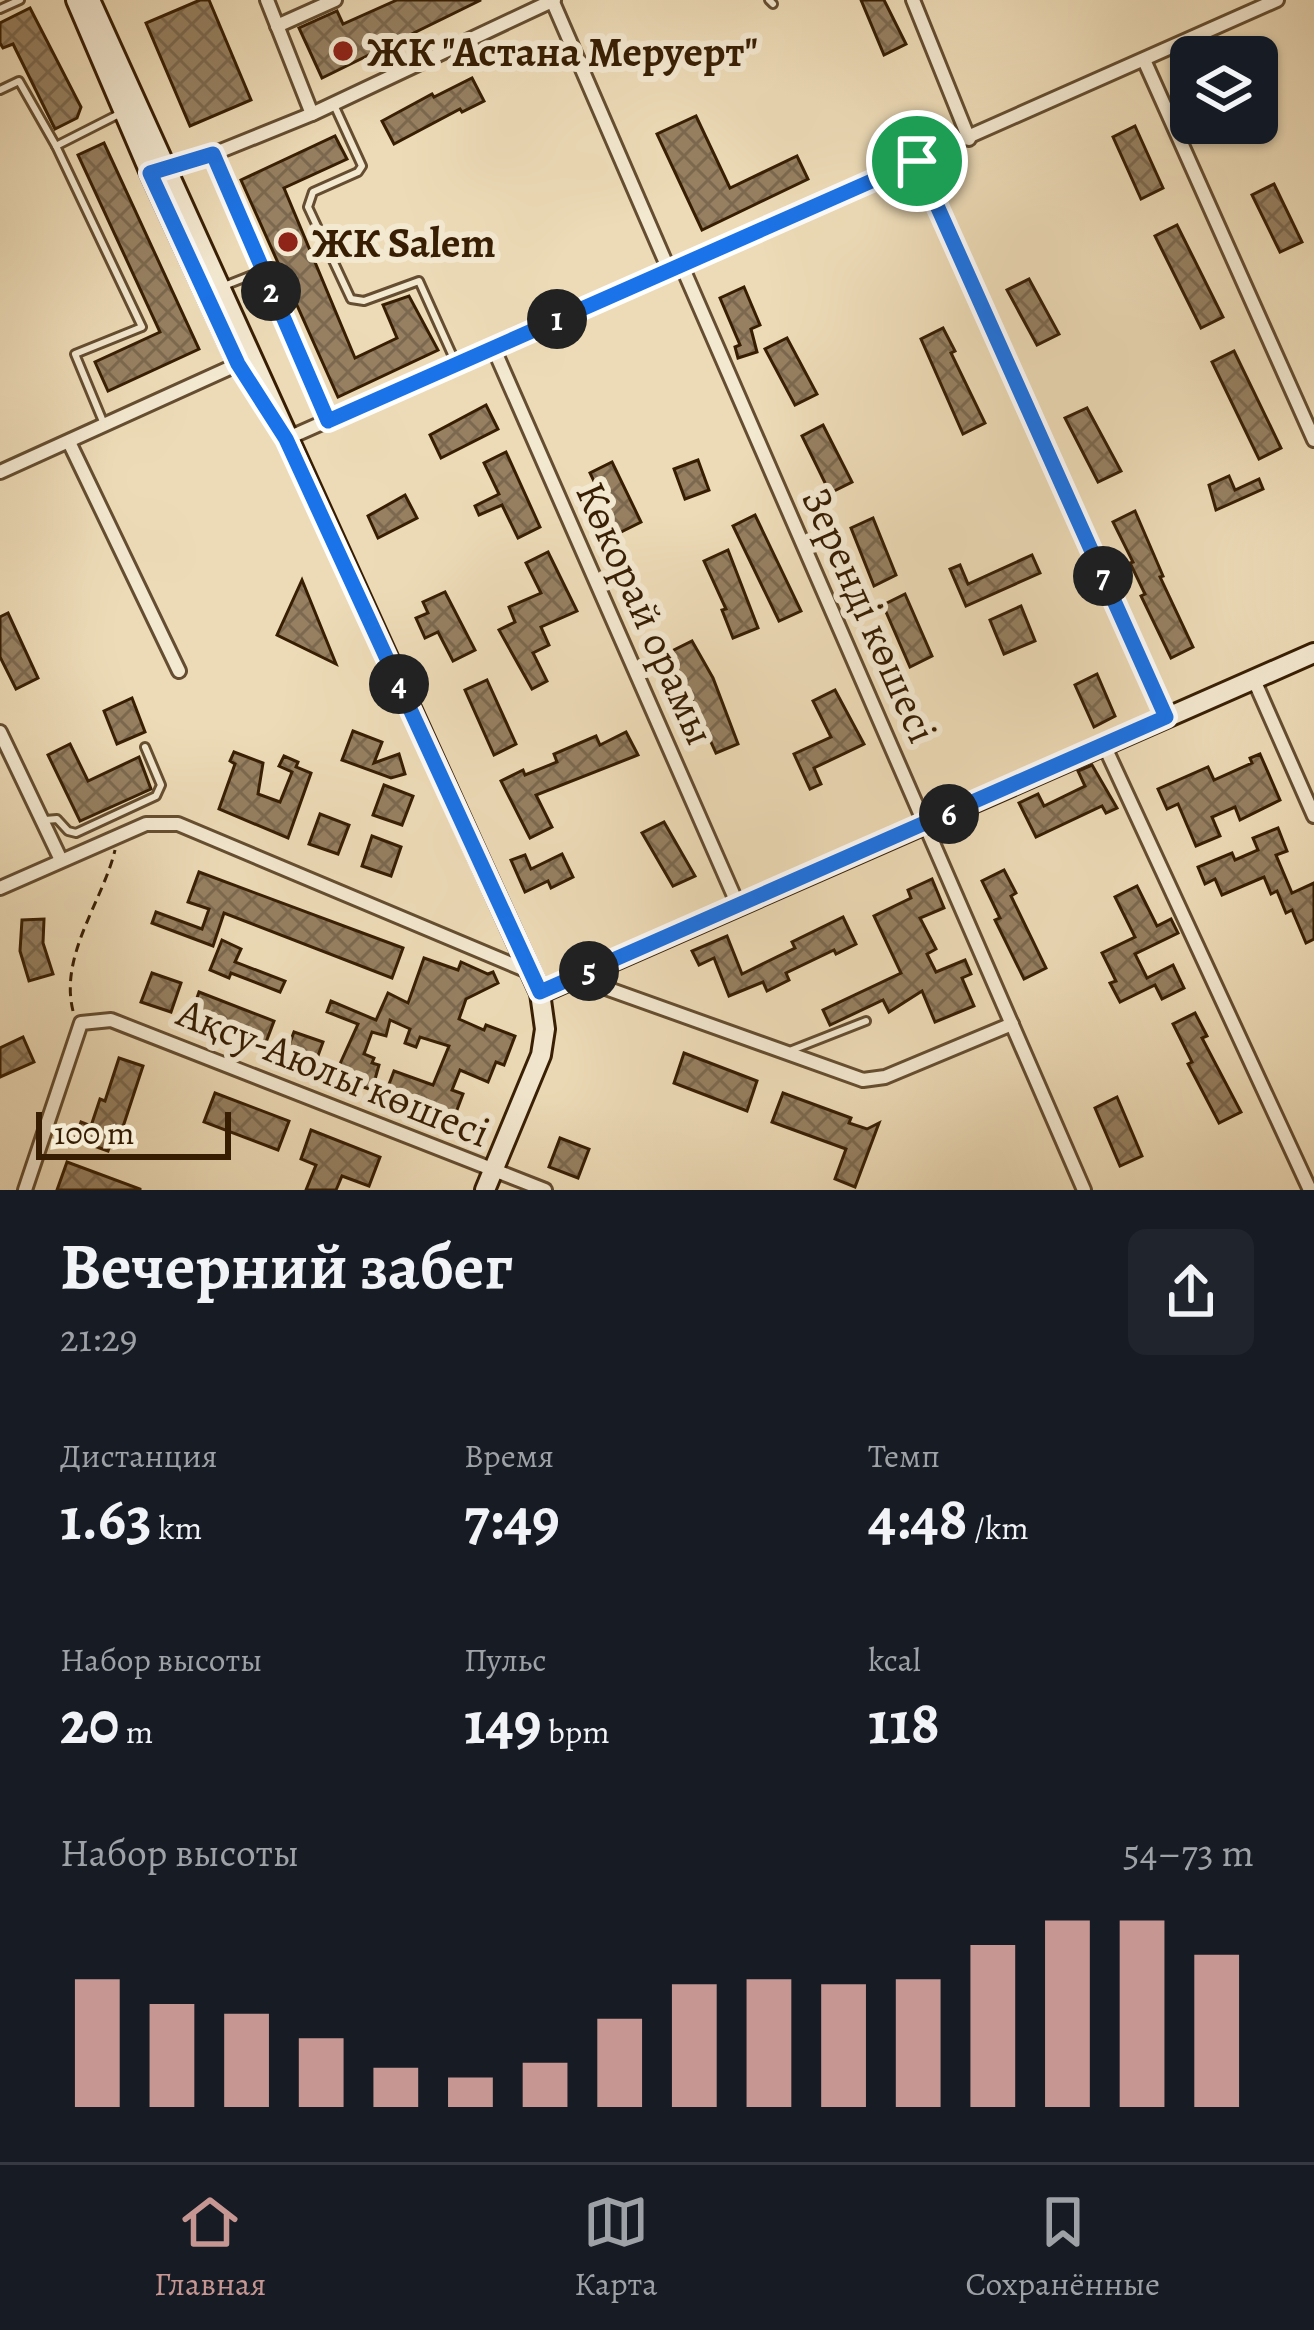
<!DOCTYPE html>
<html lang="ru">
<head>
<meta charset="utf-8">
<style>
  body { margin:0; font-family:Alegreya,serif; background:#20242c; color:#f1f3f6; height:100vh; display:flex; flex-direction:column; font-size:45px; white-space:nowrap }
  * { box-sizing:border-box; margin:0 }
  p { font-size:39px; color:#9ea1a6 }
  .icon { flex:none; width:66px; height:66px; fill:none; stroke:currentColor; stroke-width:2; stroke-linecap:round; stroke-linejoin:round }
  .map { position:relative; height:1190px; overflow:hidden }
  .panel { display:flex; flex-direction:column; background:#171b24; flex:1 }
  .panel>* { flex:none }
  .buttons { position:absolute; left:1170px; top:36px; display:grid; gap:24px }
  .buttons a { display:grid; place-items:center; width:108px; height:108px; border-radius:18px; background:#171b24; box-shadow:0 3px 9px #0004; font-size:60px }
  .scale { position:absolute; left:36px; bottom:30px; width:195px; box-sizing:border-box; padding-left:12px; border:6px solid #371e03; border-top:0; font-size:33px; line-height:42px; white-space:nowrap; color:#371e03; -webkit-text-stroke:9px #f3e8d0; paint-order:stroke }
  .pin { position:absolute; display:grid; place-items:center; width:102px; height:102px; color:#fff; margin:-51px; border:6px solid #fff; border-radius:50%; box-shadow:0 3px 12px #0007 }
  .km { position:absolute; width:60px; height:60px; margin:-30px; border-radius:50%; background:#222; color:#fff; font-size:33px; line-height:60px; text-align:center }
  .round { display:grid; place-items:center; flex:none; width:126px; height:126px; border-radius:18px; background:#20242c }
  .head { display:flex; align-items:center; justify-content:space-between; height:204px; padding:0 60px }
  h1 { font-size:66px; font-weight:600; line-height:90px }
  .figures { display:grid; grid-template-columns:repeat(3,1fr); gap:18px; height:204px; padding:12px 60px }
  .figures div { display:grid; align-content:center }
  .figures b { font-size:60px; font-weight:600 }
  .figures small { font-size:33px; font-weight:400 }
  .figures p { font-size:33px }
  .chart { height:336px; padding:24px 60px }
  .chart p { display:flex; justify-content:space-between }
  .chart svg { width:100%; height:216px; margin-top:12px; stroke:#c59692; stroke-width:6 }
  .menu { display:flex; justify-content:space-around; align-items:center; height:168px; border-top:3px solid #363941; background:#171b24; font-size:33px; color:#9ea1a6 }
  .menu a { display:grid; justify-items:center; gap:6px }
  .menu .active { color:#c59692 }
  .map>svg:first-child { display:block }
  .building { fill:url(#building-cross-hatch); stroke:#371e03; stroke-width:3 }
  .lines { fill:none; stroke-linecap:round; stroke-linejoin:round }
  .lane-casing { stroke:#644d30; stroke-width:12 }
  .street-casing { stroke:#644d30; stroke-width:18 }
  .secondary-casing { stroke:#371e03; stroke-width:24 }
  .path { stroke:#371e03; stroke-width:3; stroke-dasharray:9 6; stroke-linecap:butt }
  .lane { stroke:#f3e8d0; stroke-width:6 }
  .street { stroke:#f3e8d0; stroke-width:12 }
  .secondary { stroke:#f3e8d0; stroke-width:18 }
  .route-casing { stroke:#fff; stroke-width:24 }
  .route { stroke:#1a73e8; stroke-width:15 }
  .poi-dot { fill:#8f2418; stroke:#f3e8d0; stroke-width:4.5 }
  .labels { text-anchor:middle; dominant-baseline:central; stroke-width:12; stroke-linejoin:round; paint-order:stroke }
  .poi-label { font-size:42px; font-weight:bold; fill:#371e03; stroke:#f3e8d0; text-anchor:start }
  .street-label { font-size:42px; fill:#371e03; stroke:#f3e8d0 }
</style>
</head>
<body>
<div class="map">
<svg width="1314" height="1190" viewBox="0 0 1314 1190">
  <defs>
    <pattern id="building-cross-hatch" width="8" height="8" patternUnits="userSpaceOnUse" patternTransform="scale(3)"><rect width="8" height="8" fill="#968061"/><path d="M0 0l8 8M0 8l8-8" fill="none" stroke="#7b684e"/></pattern>
  </defs>
  <rect width="100%" height="100%" fill="#eddbb7"/>
  <filter id="stains"><feTurbulence type="fractalNoise" baseFrequency=".00167" numOctaves="4"/><feColorMatrix values="0 0 0 0 .2 0 0 0 0 .09 0 0 0 0 .02 0 0 0 .5 -.17"/></filter>
  <radialGradient id="worn" r=".72"><stop offset=".6" stop-color="#630" stop-opacity="0"/><stop offset="1" stop-color="#630" stop-opacity=".3"/></radialGradient>
  <g class="building">
    <path d="M200,0H209L251,100L190,126L146,23Z"/>
    <path d="M397,0H481L322,78L299,28L337,11L343,24Z"/>
    <path d="M861,0H884L906,44L884,55Z"/>
    <path d="M30,8L81,107L77,118L55,129L13,44L3,48L0,43V23Z"/>
    <path d="M472,78L484,101L462,112L460,109L394,144L382,121L432,94L434,97Z"/>
    <path d="M696,116L730,188L797,156L808,179L702,230L657,134Z"/>
    <path d="M1135,126L1163,188L1141,199L1113,137Z"/>
    <path d="M335,136L347,159L284,188L355,358L397,338L383,305L409,296L438,350L338,397L241,180Z"/>
    <path d="M104,143L199,349L108,391L95,362L160,332L78,155Z"/>
    <path d="M1274,184L1302,242L1280,252L1252,195Z"/>
    <path d="M1177,225L1223,317L1201,328L1155,236Z"/>
    <path d="M1029,279L1059,334L1037,345L1007,290Z"/>
    <path d="M744,287L760,325L751,329L757,352L738,358L735,347L740,345L720,298Z"/>
    <path d="M943,328L955,351L951,353L985,423L963,434L921,339Z"/>
    <path d="M787,338L817,394L795,405L765,349Z"/>
    <path d="M1234,351L1281,448L1259,459L1212,362Z"/>
    <path d="M486,405L498,429L441,458L430,435Z"/>
    <path d="M1087,408L1121,471L1098,482L1065,418Z"/>
    <path d="M823,425L852,482L830,493L802,436Z"/>
    <path d="M506,452L540,527L518,538L502,505L479,515L475,506L499,494L484,463Z"/>
    <path d="M698,460L709,490L685,499L674,469Z"/>
    <path d="M612,462L641,522L619,533L590,473Z"/>
    <path d="M1229,476L1235,490L1259,479L1263,489L1216,510L1209,485Z"/>
    <path d="M405,495L417,518L378,538L368,516Z"/>
    <path d="M1135,511L1163,576L1160,577L1193,647L1171,658L1141,596L1145,594L1130,563L1133,562L1113,522Z"/>
    <path d="M755,515L801,611L779,621L733,526Z"/>
    <path d="M873,518L896,575L874,586L851,528Z"/>
    <path d="M728,550L758,628L733,638L722,610L726,609L704,561Z"/>
    <path d="M548,552L577,611L541,627L549,645L533,653L547,681L532,689L499,630L515,622L509,607L541,593L526,563Z"/>
    <path d="M1032,555L1040,573L966,606L950,569L960,565L968,584Z"/>
    <path d="M302,580L336,664L277,635Z"/>
    <path d="M445,592L475,650L453,661L438,632L425,638L416,618L428,613L423,602Z"/>
    <path d="M905,594L932,656L910,667L883,605Z"/>
    <path d="M1021,606L1035,641L1004,654L990,620Z"/>
    <path d="M8,613L38,678L16,689L0,657V617Z"/>
    <path d="M692,641L713,678L738,744L716,753L670,652Z"/>
    <path d="M1097,674L1115,716L1094,727L1075,685Z"/>
    <path d="M487,680L516,744L494,755L465,690Z"/>
    <path d="M835,690L864,744L814,768L821,784L810,789L794,754L831,737L813,701Z"/>
    <path d="M132,698L145,732L117,744L104,711Z"/>
    <path d="M353,731L382,742L374,763L399,754L405,774L391,778L342,760Z"/>
    <path d="M626,732L638,755L536,795L552,827L530,838L501,781L523,770L525,775L557,762L554,754L596,736L600,745Z"/>
    <path d="M70,744L88,781L139,757L151,789L80,821L48,755Z"/>
    <path d="M234,752L263,763L258,794L280,802L292,772L279,766L284,756L298,762L296,767L311,773L288,838L219,809L235,764L230,761Z"/>
    <path d="M1260,754L1280,800L1240,820L1235,807L1212,817L1220,836L1196,846L1178,804L1167,809L1158,789L1208,767L1214,780L1252,763L1250,758Z"/>
    <path d="M1092,765L1117,808L1106,813L1102,806L1036,837L1019,803L1038,794L1044,806L1085,786L1078,771Z"/>
    <path d="M384,785L413,796L402,825L373,815Z"/>
    <path d="M320,814L349,825L338,854L309,844Z"/>
    <path d="M664,822L695,876L673,886L642,833Z"/>
    <path d="M1278,828L1287,851L1276,855L1292,893L1314,883V939L1306,943L1292,910L1286,913L1277,891L1271,894L1264,877L1222,895L1215,879L1205,884L1198,867L1232,853L1235,860L1258,850L1253,838Z"/>
    <path d="M372,836L401,847L391,876L362,866Z"/>
    <path d="M562,854L573,877L551,888L548,881L525,892L511,860L525,855L531,869Z"/>
    <path d="M1004,870L1016,893L1011,896L1046,968L1024,979L995,920L1000,918L982,881Z"/>
    <path d="M199,872L403,948L392,978L224,913L213,946L152,923L156,912L202,929L209,909L188,902Z"/>
    <path d="M932,879L944,908L920,918L936,949L927,954L936,972L965,960L971,974L962,978L974,1006L935,1022L922,991L889,1012L883,1000L830,1025L823,1010L901,973L874,916L911,898L908,890Z"/>
    <path d="M1137,886L1157,926L1171,919L1178,933L1135,954L1147,978L1173,965L1184,988L1162,999L1155,985L1120,1002L1110,983L1116,981L1102,953L1135,937L1115,897Z"/>
    <path d="M843,917L856,944L836,954L834,950L786,973L789,980L767,991L763,982L729,996L714,958L699,965L692,951L727,936L742,974L795,948L792,942Z"/>
    <path d="M44,919L43,943L53,974L29,981L20,951L22,920Z"/>
    <path d="M222,940L241,949L235,962L285,981L280,992L231,973L229,978L210,970Z"/>
    <path d="M424,958L458,970L461,962L488,974L493,972L498,983L466,999L459,1019L484,1030L486,1025L515,1036L504,1065L496,1062L488,1082L460,1070L452,1090L463,1094L452,1123L383,1100L394,1071L433,1085L449,1046L420,1037L416,1047L405,1043L410,1029L390,1020L386,1036L372,1032L364,1054L374,1058L372,1063L379,1065L372,1090L334,1077L358,1024L327,1012L331,1001L376,1020L388,993L408,1003Z"/>
    <path d="M152,973L181,983L171,1012L141,1002Z"/>
    <path d="M199,992L274,1021L263,1050L189,1021Z"/>
    <path d="M1195,1013L1207,1036L1202,1038L1241,1112L1219,1123L1188,1064L1192,1062L1173,1024Z"/>
    <path d="M294,1032L323,1042L312,1072L283,1061Z"/>
    <path d="M23,1037L34,1062L0,1077V1048Z"/>
    <path d="M684,1053L757,1081L747,1111L674,1083Z"/>
    <path d="M119,1058L143,1066L117,1145L111,1143L108,1151L75,1139L81,1122L91,1126L100,1099L105,1101Z"/>
    <path d="M215,1093L289,1121L278,1150L204,1122Z"/>
    <path d="M783,1093L851,1118L849,1123L867,1129L879,1123L855,1187L835,1179L846,1149L772,1122Z"/>
    <path d="M1117,1097L1142,1156L1120,1166L1095,1108Z"/>
    <path d="M311,1130L380,1157L369,1186L342,1176L336,1190H306L316,1165L301,1159Z"/>
    <path d="M560,1138L589,1149L578,1178L549,1167Z"/>
    <path d="M67,1162L140,1189V1190H57Z"/>
  </g>
  <g class="lines">
    <defs>
      <g id="lane">
        <path d="M769,0L773,4"/>
        <path d="M0,9L20,0"/>
        <path d="M0,90L19,81L56,146L123,112"/>
        <path d="M335,107L362,166L358,172L313,192L308,207L351,299L364,301L419,281L455,361"/>
        <path d="M56,146L142,327L75,354L104,424"/>
        <path d="M213,154L326,417"/>
        <path d="M224,286L262,271"/>
        <path d="M45,820L57,819L68,831L76,833L156,796L161,785L145,747"/>
        <path d="M792,1050L866,1021"/>
      </g>
      <g id="street">
        <path d="M267,0L312,114"/>
        <path d="M552,0L669,270"/>
        <path d="M913,0L969,139"/>
        <path d="M277,26L335,0"/>
        <path d="M1144,60L1314,440"/>
        <path d="M917,161L1166,717"/>
        <path d="M158,169L213,154L312,114L554,0"/>
        <path d="M681,264L1084,1190"/>
        <path d="M493,347L738,905"/>
        <path d="M286,439L1277,0"/>
        <path d="M69,442L179,671"/>
        <path d="M0,472L245,361"/>
        <path d="M1254,680L1314,816"/>
        <path d="M0,732L61,860"/>
        <path d="M1104,745L1310,1190"/>
        <path d="M0,888L146,824H178L530,972"/>
        <path d="M575,977L863,1080L885,1077L1012,1024"/>
        <path d="M25,1190L81,1023L111,1020L545,1190"/>
      </g>
      <g id="secondary">
        <path d="M76,0L150,173L238,363L261,398"/>
        <path d="M90,0L540,993L545,1029L541,1055L485,1190"/>
        <path d="M540,993L1314,653"/>
      </g>
    </defs>
    <use href="#lane" class="lane-casing"/>
    <use href="#street" class="street-casing"/>
    <use href="#secondary" class="secondary-casing"/>
    <path class="path" d="M73,1011C59,955 103,901 115,850"/>
    <use href="#lane" class="lane"/>
    <use href="#street" class="street"/>
    <use href="#secondary" class="secondary"/>
  </g>
  <g class="lines">
    <defs>
      <path id="route" d="M213,154L328,421L917,161L1166,717L540,992L286,439L238,364L150,173Z"/>
    </defs>
    <use href="#route" class="route-casing"/>
    <use href="#route" class="route"/>
  </g>
  <g class="poi-dot">
    <circle cx="343" cy="51" r="12"/>
    <circle cx="288" cy="242" r="12"/>
  </g>
  <g class="labels">
    <g class="poi-label">
      <text x="367" y="51">ЖК "Астана Меруерт"</text>
      <text x="312" y="242">ЖК Salem</text>
    </g>
    <g class="street-label">
      <text transform="translate(646 613) rotate(66)">Көкорай орамы</text>
      <text transform="translate(870 615) rotate(66)">Зеренді көшесі</text>
      <text transform="translate(334 1072) rotate(22)">Ақсу-Аюлы көшесі</text>
    </g>
  </g>
  <rect width="100%" height="100%" filter="url(#stains)"/>
  <rect width="100%" height="100%" fill="url(#worn)"/>
</svg>
<div class="buttons">
<a><svg class="icon" aria-label="layers" viewBox="0 0 24 24"><path d="M12 4l9 5-9 5-9-5zM3 14l9 5 9-5"/></svg></a>
</div>
<div class="scale">100 m</div>
<div class="pin" style="left:917px;top:161px;background:#1e9e55"><svg class="icon" aria-label="arrive" viewBox="0 0 24 24"><path d="M6 21V4h12l-3 4 3 4H6"/></svg></div>
<b class="km" style="left:557px;top:319px">1</b>
<b class="km" style="left:271px;top:291px">2</b>
<b class="km" style="left:399px;top:684px">4</b>
<b class="km" style="left:589px;top:971px">5</b>
<b class="km" style="left:949px;top:814px">6</b>
<b class="km" style="left:1103px;top:576px">7</b>
</div>
<section class="panel">
<div class="head"><div><h1>Вечерний забег</h1><p>21:29</p></div><a class="round"><svg class="icon" aria-label="share" viewBox="0 0 24 24"><path d="M12 15V3M7 8l5-5 5 5M5 13v7h14v-7"/></svg></a></div>
<div class="figures">
<div><p>Дистанция</p><b>1.63<small> km</small></b></div>
<div><p>Время</p><b>7:49</b></div>
<div><p>Темп</p><b>4:48<small> /km</small></b></div>
</div>
<div class="figures">
<div><p>Набор высоты</p><b>20<small> m</small></b></div>
<div><p>Пульс</p><b>149<small> bpm</small></b></div>
<div><p>kcal</p><b>118</b></div>
</div>
<div class="chart"><p><span>Набор высоты</span>54–73 m</p>
<svg viewBox="0 0 160 44" preserveAspectRatio="none"><path d="M5 44V18M15 44V23M25 44V25M35 44V30M45 44V36M55 44V38M65 44V35M75 44V26M85 44V19M95 44V18M105 44V19M115 44V18M125 44V11M135 44V6M145 44V6M155 44V13"/></svg>
</div>
</section>
<nav class="menu">
<a class="active"><svg class="icon" aria-label="home" viewBox="0 0 24 24"><path d="M3 11l9-7 9 7M6 9v11h12V9"/></svg>Главная</a>
<a><svg class="icon" aria-label="map" viewBox="0 0 24 24"><path d="M3 6l6-2 6 2 6-2v14l-6 2-6-2-6 2zM9 4v14M15 6v14"/></svg>Карта</a>
<a><svg class="icon" aria-label="saved" viewBox="0 0 24 24"><path d="M7 4h10v16l-5-4-5 4z"/></svg>Сохранённые</a>
</nav>
</body>
</html>
